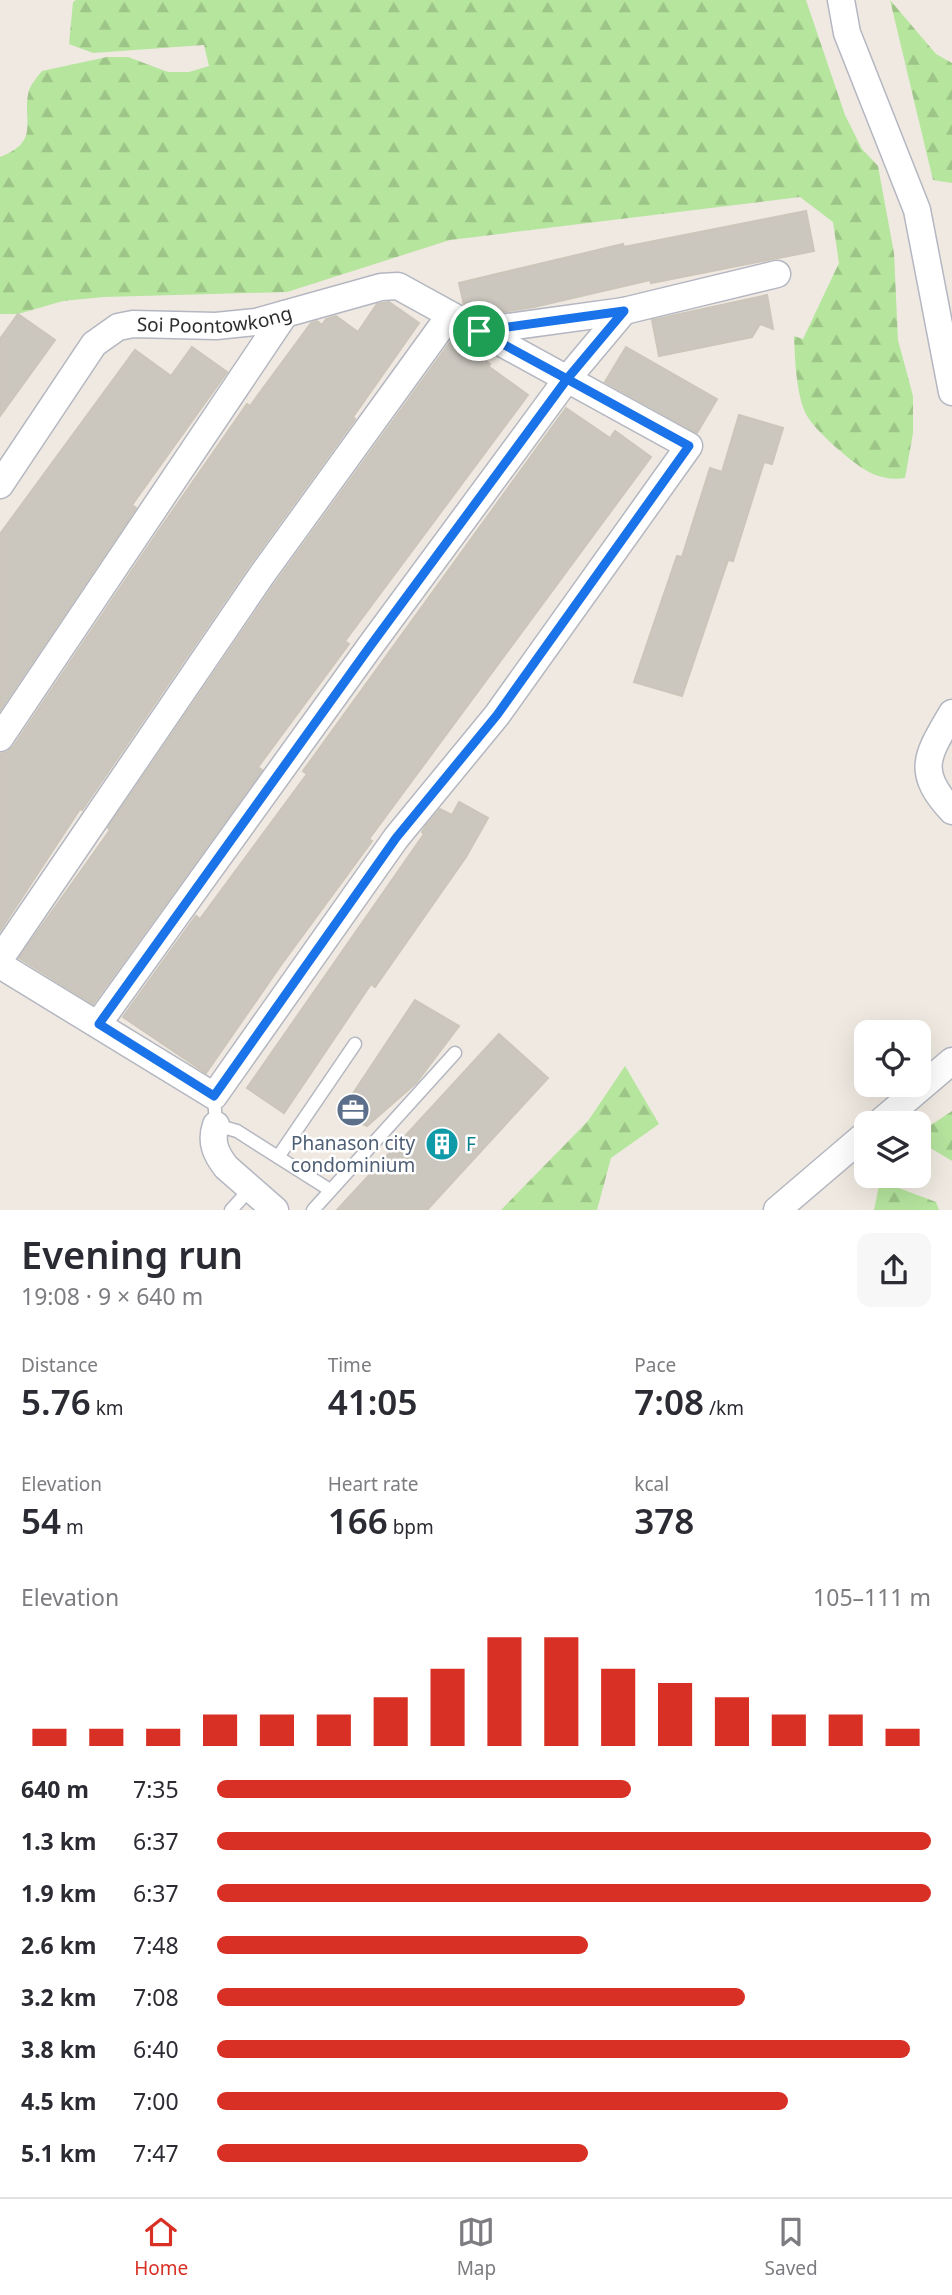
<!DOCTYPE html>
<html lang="en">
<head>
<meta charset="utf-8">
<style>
  body { margin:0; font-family:"Noto Sans",sans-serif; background:#f7f7f7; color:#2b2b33; height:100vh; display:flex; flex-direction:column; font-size:26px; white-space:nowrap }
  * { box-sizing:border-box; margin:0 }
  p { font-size:23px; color:#7c7c81 }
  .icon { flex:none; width:38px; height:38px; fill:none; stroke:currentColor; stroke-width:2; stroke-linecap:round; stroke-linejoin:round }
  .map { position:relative; height:1210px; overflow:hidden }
  .details { display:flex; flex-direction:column; background:#fff; flex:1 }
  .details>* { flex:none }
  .fabs { position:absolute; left:854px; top:1020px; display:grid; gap:14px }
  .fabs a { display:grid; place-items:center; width:77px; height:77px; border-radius:14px; background:#fff; box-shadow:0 7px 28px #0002; font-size:35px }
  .pin { position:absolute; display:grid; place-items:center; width:60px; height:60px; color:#fff; margin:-30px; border:4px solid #fff; border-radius:50%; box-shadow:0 2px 7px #0007 }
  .round { display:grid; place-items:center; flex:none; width:74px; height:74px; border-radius:14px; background:#f7f7f7 }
  .head { display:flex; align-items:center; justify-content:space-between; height:119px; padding:0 21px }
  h1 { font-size:38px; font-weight:600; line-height:52px }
  .figures { display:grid; grid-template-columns:repeat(3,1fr); gap:10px; height:119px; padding:7px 21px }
  .figures div { display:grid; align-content:center }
  .figures b { font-size:35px; font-weight:600 }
  .figures small { font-size:19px; font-weight:400 }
  .figures p { font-size:19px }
  .chart { height:196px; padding:14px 21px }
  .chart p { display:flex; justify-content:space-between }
  .chart svg { width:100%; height:126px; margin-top:7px; stroke:#d93025; stroke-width:6 }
  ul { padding:0 21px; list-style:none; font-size:23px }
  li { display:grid; grid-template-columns:112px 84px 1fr; align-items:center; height:52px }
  li i { height:18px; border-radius:9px; background:#d93025 }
  .dock { display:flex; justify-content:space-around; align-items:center; height:98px; border-top:2px solid #e1e1e2; background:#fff; font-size:19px; color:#7c7c81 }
  .dock a { display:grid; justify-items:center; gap:4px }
  .dock .selected { color:#d93025 }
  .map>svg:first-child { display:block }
  .forest { fill:url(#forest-firs) }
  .building { fill:#cbc7bf; stroke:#cbc5ba; stroke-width:2 }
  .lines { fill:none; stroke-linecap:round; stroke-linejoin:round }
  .lane-casing { stroke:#b4b7c1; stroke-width:15 }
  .street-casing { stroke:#b4b7c1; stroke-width:29 }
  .lane { stroke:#fff; stroke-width:12 }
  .street { stroke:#fff; stroke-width:26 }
  .route-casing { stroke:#fff; stroke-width:14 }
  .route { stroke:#1a73e8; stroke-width:9 }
  .labels { text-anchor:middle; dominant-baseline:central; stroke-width:5; stroke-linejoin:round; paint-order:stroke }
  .street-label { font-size:19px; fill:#2e2e2e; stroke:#fff }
  .service-label { font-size:19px; fill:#4e5e75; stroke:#fff }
  .culture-label { font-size:19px; fill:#0d838f; stroke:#fff; text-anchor:start }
</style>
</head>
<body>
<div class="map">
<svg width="952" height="1210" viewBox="0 0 952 1210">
  <defs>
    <pattern id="forest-firs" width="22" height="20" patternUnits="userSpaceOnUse" patternTransform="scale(1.75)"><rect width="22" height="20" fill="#b6e59e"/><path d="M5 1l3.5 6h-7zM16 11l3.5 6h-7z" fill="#9dc588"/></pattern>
  </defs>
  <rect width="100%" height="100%" fill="#efe9e1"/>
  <g class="forest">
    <path d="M76,0H806L845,115L862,149L878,166L894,253L898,340L913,396V433L905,478C894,480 883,478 873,474C856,467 812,429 805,412C796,391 795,359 794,336L803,339L839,263L833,222L800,197L450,240L287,292L104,297L63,301L18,314H0V157C42,141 21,120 29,90C31,84 38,76 42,71L107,57H128L168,72H189L209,66L204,45L93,53L69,44L73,2Z"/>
    <path d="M890,0L936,54L952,63V183L933,180Z"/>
    <path d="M625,1066L659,1124L611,1158L597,1210H501L588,1121Z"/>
    <path d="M952,1111V1161L919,1141V1133Z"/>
    <path d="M880,1181L936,1202L939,1210H874Z"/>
  </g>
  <g class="building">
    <path d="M806,211L814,251L651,283L650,280L534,307L483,315L464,305L459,283L623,244L624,247Z"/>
    <path d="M767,295L773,329L760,324L752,337L659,356L652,320Z"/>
    <path d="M389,302L419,323L353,417L355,419L248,567L82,810L80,809L0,931V754L7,752L13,747L162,526L247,404L250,406L311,323L317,321L322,325L326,319L336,316L358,332L377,304Z"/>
    <path d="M18,314L55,340L0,416V339Z"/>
    <path d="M454,337L490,364L488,366L528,395L345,641L349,644L258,767L262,770L93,1004L19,958L110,830L108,828L274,585Z"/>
    <path d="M192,347L227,372L132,505L136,508L0,710V534L135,350L171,376Z"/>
    <path d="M626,347L717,399L697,433L605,382Z"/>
    <path d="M566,408L610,438L615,431L651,457L369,839L372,841L281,965L206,1073L123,1017L196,916L200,919L307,774L303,771Z"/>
    <path d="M739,415L783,428L772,464L764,462L733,561L728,560L682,696L634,682L677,556L682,557L710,468L722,472Z"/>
    <path d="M459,802L488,818L466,857L375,987L371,984L284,1113L247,1088L424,834L422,832L425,827L440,809L452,815Z"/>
    <path d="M415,1000L459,1026L416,1083L367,1126L340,1113Z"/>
    <path d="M499,1034L548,1078L427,1210H337Z"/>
  </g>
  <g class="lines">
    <defs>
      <g id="lane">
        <path d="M214,1096L216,1125L237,1131L330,1190"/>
        <path d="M278,1157L355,1044"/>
        <path d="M231,1210L250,1189"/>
        <path d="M313,1210L455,1053"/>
      </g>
      <g id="street">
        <path d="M841,0L847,33L917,210L952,392"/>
        <path d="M479,331L624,311L777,274"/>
        <path id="s1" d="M0,485L94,344L118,327L133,324L216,326L256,322L381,287L398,286L689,446L497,715L396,838L214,1096L0,965"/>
        <path d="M952,713C927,756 915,771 952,811"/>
        <path d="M0,738L285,314"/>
        <path d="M0,959L261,576L450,315"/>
        <path d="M98,1024L371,645L567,379L624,311"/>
        <path d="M878,1124L952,1061"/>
        <path d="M216,1125C210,1142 216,1154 226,1167L275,1210"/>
        <path d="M777,1210L866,1134"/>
      </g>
    </defs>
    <use href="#lane" class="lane-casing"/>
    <use href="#street" class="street-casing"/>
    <use href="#lane" class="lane"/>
    <use href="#street" class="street"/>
  </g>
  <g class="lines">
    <defs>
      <path id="route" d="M479,331L567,379L371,645L99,1024L214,1096L396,838L497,715L689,446L567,379L624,311L479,331"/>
    </defs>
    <use href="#route" class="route-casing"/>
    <use href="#route" class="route"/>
  </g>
  <defs>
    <symbol id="office-disc" viewBox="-11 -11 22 22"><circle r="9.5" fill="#5c6f8a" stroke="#fff"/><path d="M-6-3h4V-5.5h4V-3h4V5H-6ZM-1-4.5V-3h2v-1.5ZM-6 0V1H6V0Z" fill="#fff"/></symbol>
    <symbol id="building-disc" viewBox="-11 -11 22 22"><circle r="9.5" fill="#0f9aa8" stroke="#fff"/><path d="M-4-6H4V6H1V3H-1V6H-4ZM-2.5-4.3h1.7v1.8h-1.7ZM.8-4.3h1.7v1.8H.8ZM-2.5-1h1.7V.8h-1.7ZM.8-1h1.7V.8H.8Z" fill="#fff"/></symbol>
  </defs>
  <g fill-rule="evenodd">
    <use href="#office-disc" x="334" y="1091" width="38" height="38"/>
    <use href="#building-disc" x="423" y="1125" width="38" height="38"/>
  </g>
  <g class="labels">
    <g class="street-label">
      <text stroke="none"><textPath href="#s1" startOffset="296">Soi Poontowkong</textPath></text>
    </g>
    <g class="service-label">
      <text x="353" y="1143">Phanason city<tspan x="353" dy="22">condominium</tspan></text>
    </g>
    <g class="culture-label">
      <text x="466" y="1144">F</text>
    </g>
  </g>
</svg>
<div class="fabs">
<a><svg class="icon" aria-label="locate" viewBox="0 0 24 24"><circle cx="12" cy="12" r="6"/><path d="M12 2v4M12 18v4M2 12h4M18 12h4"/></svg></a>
<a><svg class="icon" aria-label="layers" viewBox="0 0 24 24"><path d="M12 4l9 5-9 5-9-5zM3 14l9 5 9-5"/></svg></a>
</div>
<div class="pin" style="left:479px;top:331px;background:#1e9e55"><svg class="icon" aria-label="arrive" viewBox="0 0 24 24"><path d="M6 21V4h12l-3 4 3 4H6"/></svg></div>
</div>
<section class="details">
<div class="head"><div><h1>Evening run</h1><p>19:08 · 9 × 640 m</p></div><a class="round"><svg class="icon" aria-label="share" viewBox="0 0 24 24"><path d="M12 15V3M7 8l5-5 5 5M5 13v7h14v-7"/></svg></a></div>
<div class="figures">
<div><p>Distance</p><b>5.76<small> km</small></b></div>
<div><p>Time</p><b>41:05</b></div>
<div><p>Pace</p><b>7:08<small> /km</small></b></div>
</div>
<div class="figures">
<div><p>Elevation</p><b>54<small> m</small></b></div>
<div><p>Heart rate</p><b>166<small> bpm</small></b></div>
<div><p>kcal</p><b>378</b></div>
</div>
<div class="chart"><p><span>Elevation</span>105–111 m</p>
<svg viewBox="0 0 160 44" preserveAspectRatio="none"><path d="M5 44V38M15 44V38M25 44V38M35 44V33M45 44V33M55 44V33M65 44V27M75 44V17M85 44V6M95 44V6M105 44V17M115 44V22M125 44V27M135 44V33M145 44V33M155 44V38"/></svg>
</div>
<ul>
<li><b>640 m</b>7:35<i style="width:58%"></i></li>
<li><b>1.3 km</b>6:37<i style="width:100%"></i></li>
<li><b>1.9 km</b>6:37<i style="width:100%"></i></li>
<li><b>2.6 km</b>7:48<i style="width:52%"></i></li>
<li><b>3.2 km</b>7:08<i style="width:74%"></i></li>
<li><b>3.8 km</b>6:40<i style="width:97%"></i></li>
<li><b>4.5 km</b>7:00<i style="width:80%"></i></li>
<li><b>5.1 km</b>7:47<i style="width:52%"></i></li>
</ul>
</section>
<nav class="dock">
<a class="selected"><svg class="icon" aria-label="home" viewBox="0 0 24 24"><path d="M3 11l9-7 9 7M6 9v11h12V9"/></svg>Home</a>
<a><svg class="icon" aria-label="map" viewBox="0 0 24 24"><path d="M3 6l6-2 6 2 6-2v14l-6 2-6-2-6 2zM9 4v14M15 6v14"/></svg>Map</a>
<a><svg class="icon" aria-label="saved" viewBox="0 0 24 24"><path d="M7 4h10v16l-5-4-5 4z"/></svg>Saved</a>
</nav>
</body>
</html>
